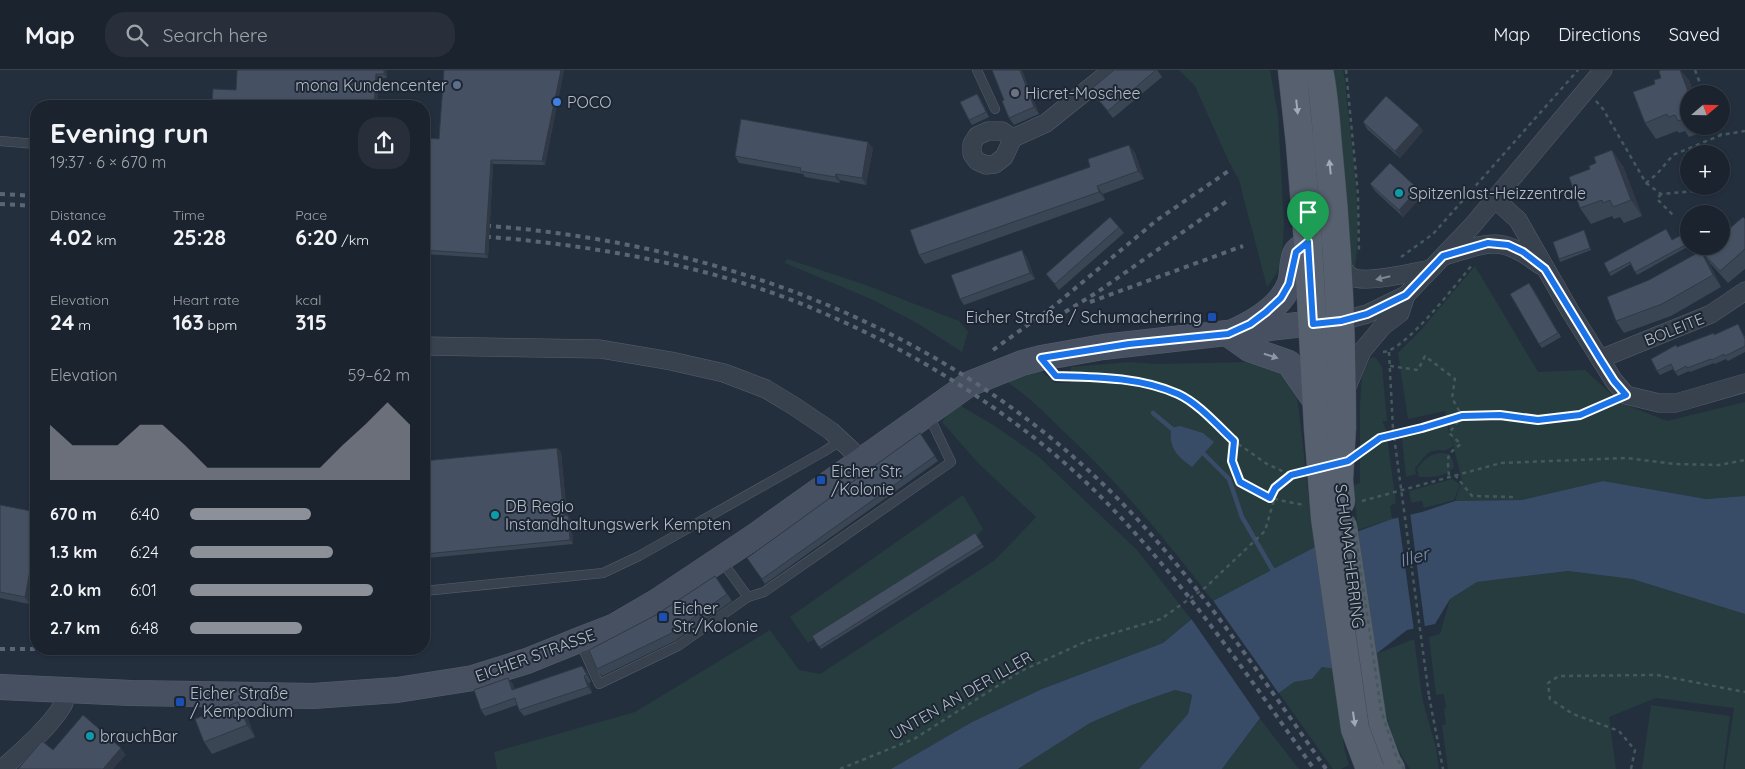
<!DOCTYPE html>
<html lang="en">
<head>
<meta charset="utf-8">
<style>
  body { margin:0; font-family:Quicksand,sans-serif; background:#282f3a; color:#f1f3f6; height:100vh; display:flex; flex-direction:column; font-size:19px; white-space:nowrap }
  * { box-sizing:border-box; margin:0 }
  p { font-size:16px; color:#a0a4aa }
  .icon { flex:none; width:28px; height:28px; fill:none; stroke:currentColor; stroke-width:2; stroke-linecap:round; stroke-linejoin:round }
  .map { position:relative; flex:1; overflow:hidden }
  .panel { position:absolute; left:30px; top:30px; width:400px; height:555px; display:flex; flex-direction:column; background:#1b232e; border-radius:20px; box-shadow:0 1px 4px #0004,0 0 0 1px #39404a }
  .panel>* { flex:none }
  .needle { width:32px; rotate:70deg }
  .buttons { position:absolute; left:1680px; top:15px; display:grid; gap:10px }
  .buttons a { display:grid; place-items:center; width:50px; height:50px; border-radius:50%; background:#1b232e; box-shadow:0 1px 4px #0004,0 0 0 1px #39404a; font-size:25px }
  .pin { position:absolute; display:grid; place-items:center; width:42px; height:42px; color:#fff; margin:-51px -21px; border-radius:50% 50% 50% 0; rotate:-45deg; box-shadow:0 0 5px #0007 }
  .pin .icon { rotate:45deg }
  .round { display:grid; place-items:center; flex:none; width:52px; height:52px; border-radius:20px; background:#282f3a }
  .summary { display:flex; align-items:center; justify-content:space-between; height:85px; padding:0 20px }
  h1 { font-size:28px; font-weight:700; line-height:38px }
  .stats { display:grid; grid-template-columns:repeat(3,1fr); gap:8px; height:85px; padding:5px 20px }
  .stats div { display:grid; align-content:center }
  .stats b { font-size:21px; font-weight:700 }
  .stats small { font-size:14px; font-weight:400 }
  .stats p { font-size:14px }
  .chart { height:140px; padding:10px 20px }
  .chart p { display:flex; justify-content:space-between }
  .chart svg { width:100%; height:90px; margin-top:5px; fill:#8c9099; opacity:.7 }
  ul { padding:0 20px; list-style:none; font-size:16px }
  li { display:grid; grid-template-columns:80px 60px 1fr; align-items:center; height:38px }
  li i { height:12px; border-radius:6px; background:#8c9099 }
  header { display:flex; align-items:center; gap:30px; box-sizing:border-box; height:70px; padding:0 25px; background:#1b232e; border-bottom:1px solid #39404a }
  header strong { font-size:24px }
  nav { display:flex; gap:28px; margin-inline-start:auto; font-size:18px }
  .search { width:350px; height:45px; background:#282f3a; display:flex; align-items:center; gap:12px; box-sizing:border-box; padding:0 18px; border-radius:20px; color:#a0a4aa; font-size:19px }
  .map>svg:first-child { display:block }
  .green { fill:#263c3f }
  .water { fill:#394c67 }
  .pier { fill:#242f3e }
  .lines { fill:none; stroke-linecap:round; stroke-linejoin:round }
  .stream { stroke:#394c67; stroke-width:4.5 }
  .lane-casing { stroke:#565f6c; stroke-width:10 }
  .street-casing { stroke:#565f6c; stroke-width:19 }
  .secondary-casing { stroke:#565f6c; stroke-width:26 }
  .primary-casing { stroke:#414a57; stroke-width:29 }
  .path { stroke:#44595c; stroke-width:2.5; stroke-dasharray:4 4; stroke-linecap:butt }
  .lane { stroke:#38414e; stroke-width:9 }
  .street { stroke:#38414e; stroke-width:18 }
  .secondary { stroke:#465061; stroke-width:25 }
  .primary { stroke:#56606e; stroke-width:28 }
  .rail { stroke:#5a6575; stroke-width:4; stroke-dasharray:5 5; stroke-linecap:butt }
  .primary-bridge-casing { stroke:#414a57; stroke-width:29; stroke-linecap:butt }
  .path-bridge { stroke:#44595c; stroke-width:2.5; stroke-dasharray:4 4; stroke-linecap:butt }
  .primary-bridge { stroke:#56606e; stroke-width:28 }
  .wall { fill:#3b4654 }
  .shaded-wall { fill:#303945 }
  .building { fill:#455162; stroke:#303945 }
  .oneway { fill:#a1aab7 }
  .oneway2 { fill:#7c8592 }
  .oneway3 { fill:#8e96a5 }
  .route-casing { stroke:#fff; stroke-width:10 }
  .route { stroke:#1a73e8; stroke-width:6 }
  .service-dot { fill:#5c6f8a; stroke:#1d2633; stroke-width:2 }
  .worship-dot { fill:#6b7280; stroke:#1d2633; stroke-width:2 }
  .shop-dot { fill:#3f7fe0; stroke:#1d2633; stroke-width:2 }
  .culture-dot { fill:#0f9aa8; stroke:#1d2633; stroke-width:2 }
  .transit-dot { fill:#1a4fb4; stroke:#1d2633; stroke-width:2 }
  .labels { text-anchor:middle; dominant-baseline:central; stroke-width:4; stroke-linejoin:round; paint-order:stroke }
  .poi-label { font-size:16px; fill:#b4bcc9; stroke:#1d2633; text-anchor:start }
  .street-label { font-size:16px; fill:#b4bcc9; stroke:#1d2633 }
  .water-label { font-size:18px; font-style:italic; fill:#7c92b1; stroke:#1d2633 }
</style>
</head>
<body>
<header>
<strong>Map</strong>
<div class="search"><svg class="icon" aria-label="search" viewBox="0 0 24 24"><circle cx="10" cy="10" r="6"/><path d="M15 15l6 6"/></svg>Search here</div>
<nav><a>Map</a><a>Directions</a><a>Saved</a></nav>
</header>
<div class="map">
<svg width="1745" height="699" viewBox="0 0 1745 699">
  <rect width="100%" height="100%" fill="#242f3e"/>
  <g class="green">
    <path d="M1179,0H1270L1278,45L1284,154L1282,186L1277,203L1267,217L1239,110L1229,92L1195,16Z"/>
    <path d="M1325,0H1343L1345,11C1350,70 1363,139 1355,197L1348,196Z"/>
    <path d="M787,189L863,214L959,251L968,262L962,282L917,253L871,229L785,193Z"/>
    <path d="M1475,196L1538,302L1585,300L1621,333L1667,351L1745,332V426L1706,429L1603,411L1522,430L1455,431L1462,411L1445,341L1408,349L1398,283L1420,261Z"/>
    <path d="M1375,287L1382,297L1387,351H1382L1386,360L1396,433L1390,436L1392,449L1358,460L1353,415L1360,413V334L1362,307L1370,288Z"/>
    <path d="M1129,292L1157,294L1253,292L1277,301L1295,316C1304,370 1307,423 1315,477L1213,531C1166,470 1117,410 1060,358C1043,341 1026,325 1006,311L1025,303L1041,301L1055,313H1071V297Z"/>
    <path d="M956,333L995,356L1039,387L1137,480L1191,549L1163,573L1042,619L972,652L891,699H497L494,682L635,642L770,560L799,600L820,604L995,490L1036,447L979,394L942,352Z"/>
    <path d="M1447,354L1453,376C1442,384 1443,378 1433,381C1425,383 1420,393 1415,398L1416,404L1406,407L1402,367Z"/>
    <path d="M1442,383L1449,384L1452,389L1454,397C1444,408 1432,407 1419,407L1417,399C1425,389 1429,384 1442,383Z"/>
    <path d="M1452,409L1460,415L1454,430L1424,438L1422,431L1411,433L1409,421Z"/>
    <path d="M963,425L983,459L977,466L808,573L790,547Z"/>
    <path d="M1568,501L1632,509L1745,544V699H1725L1734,638L1656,628L1609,647L1616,699H1448L1442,656L1446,654L1444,639L1446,638L1444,624L1436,625L1429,567L1440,564L1450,529L1477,512Z"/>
    <path d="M1414,569L1423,632L1436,678L1439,699H1410C1386,665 1382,624 1376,584Z"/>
    <path d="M1322,597L1335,599L1344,677L1349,695L1341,699H1333L1279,623L1294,612L1312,609Z"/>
    <path d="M1175,620L1191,624L1192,626L1188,644L1139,699H1018L1090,653L1132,635Z"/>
    <path d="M1651,635L1730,646L1723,699H1642Z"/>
    <path d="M1260,649L1299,699H1222Z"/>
  </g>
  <g class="water">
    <path d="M1180,356L1203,363L1214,372L1192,397C1177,386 1169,379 1171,358Z"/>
    <path d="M1603,411L1706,429L1745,426V544L1632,509L1568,501L1477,512L1450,529L1435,554L1407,560L1376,584L1335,599L1322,597L1312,609L1294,612L1279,623L1222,699H1139L1188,644L1192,626L1191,624L1175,620L1132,635L1090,653L1018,699H891L972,652L1042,619L1163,573L1213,531L1315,477L1392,449L1422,442L1455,431L1522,430Z"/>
  </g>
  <g class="pier">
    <path d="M1410,442L1425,558L1414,561L1398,445Z"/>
    <path d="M1212,529L1280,625L1262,651L1190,547Z"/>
  </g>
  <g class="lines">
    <g class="stream">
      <path d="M1153,343L1171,358"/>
      <path d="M1204,384L1229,409L1242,447L1275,504"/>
    </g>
    <defs>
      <g id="lane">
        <path d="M977,0L995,39"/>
        <path d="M0,71L36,74"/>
        <path d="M424,521L603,503L639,486L823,382L842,370"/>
        <path d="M748,527L764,522L951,392L928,344"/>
        <path d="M580,572L599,614L678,576L748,527L721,490"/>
      </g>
      <g id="street">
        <path d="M1013,68L1002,61H988L977,66L972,74V84L977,91L986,95L995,94L1004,87L1013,68L1046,53L1112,0"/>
        <path d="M1495,129L1518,150L1570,241L1614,311L1626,325L1659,333H1676L1745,313"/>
        <path d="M1444,186C1489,173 1500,164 1540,195"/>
        <path d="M1337,188C1341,194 1345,204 1352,207C1366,214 1413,202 1431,199"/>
        <path d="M1341,251L1367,244L1406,225L1472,156L1603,0"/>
        <path d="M424,276L600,279L671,291L724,303L766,319L794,336L831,361L862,390"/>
        <path d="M1600,289L1711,244L1745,221"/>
        <path d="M1346,319L1362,281L1383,256L1400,243L1406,225"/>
        <path d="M2,699C22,681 49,658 63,635C65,631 66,625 67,620"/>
      </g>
      <g id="secondary">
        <path d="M1237,260C1256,251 1282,235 1290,213C1293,204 1291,190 1296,182C1298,178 1305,175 1308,172"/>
        <path d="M1228,264L1249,279L1289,293L1316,332"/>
        <path d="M0,617L131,623L313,626L397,620L473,608L527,591L579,570L615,556L656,532L755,466L969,314L1022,293L1041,288L1103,277L1332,251"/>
      </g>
      <g id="primary">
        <path d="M1292,0L1300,74L1308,172L1318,358"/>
        <path d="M1319,0C1325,28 1326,58 1329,87C1338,177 1342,266 1342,357"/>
        <path d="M1343,457L1373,654L1387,692L1391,699"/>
      </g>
    </defs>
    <use href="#lane" class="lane-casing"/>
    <use href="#street" class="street-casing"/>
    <use href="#secondary" class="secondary-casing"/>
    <use href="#primary" class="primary-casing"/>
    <g class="path">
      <path d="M1346,0L1358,125L1359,182"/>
      <path d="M1695,0L1704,24"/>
      <path d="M1596,31L1603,39L1646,113L1657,104L1673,85L1721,65L1745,61"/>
      <path d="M1717,56L1721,65"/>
      <path d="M1646,113L1661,124L1708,120"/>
      <path d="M1661,124L1657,129L1673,145"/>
      <path d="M1401,187L1433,164L1578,0"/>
      <path d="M1383,282C1405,281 1457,213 1472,195"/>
      <path d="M1389,282L1393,359"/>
      <path d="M1390,296L1418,300L1425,286L1455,309L1452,328L1462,346L1449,363L1461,374C1444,386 1448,388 1449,407"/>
      <path d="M1059,306L1135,310L1179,324L1206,344L1234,371L1267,394L1291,405L1301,403"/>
      <path d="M1234,371C1233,377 1231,385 1232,391C1237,424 1277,430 1304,435"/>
      <path d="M1362,380L1381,368L1422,358L1462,346L1500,345L1538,350L1580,345L1611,332"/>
      <path d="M1455,405L1472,426L1514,427"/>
      <path d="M1270,428L1275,418L1291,405"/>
      <path d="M1362,431L1501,393L1626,388L1674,394L1719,395L1745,390"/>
      <path d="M1429,626L1443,699"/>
      <path d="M840,699L914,669L1021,601L1087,571L1161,549L1206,517L1265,461L1274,430"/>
      <path d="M1631,699L1635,680L1619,661L1573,644L1550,629L1548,613L1559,606L1657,605L1745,622"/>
    </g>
    <use href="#lane" class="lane"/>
    <use href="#street" class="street"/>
    <use href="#secondary" class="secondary"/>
    <use href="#primary" class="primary"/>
    <g class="rail">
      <path d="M0,124L36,126"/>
      <path d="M0,134L36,136"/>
      <path d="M476,155C718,171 952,258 1123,434C1200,514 1262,608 1326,699"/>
      <path d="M476,166C590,174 716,196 821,242C882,268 940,300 994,338C1034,366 1072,397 1106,432C1185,513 1249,607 1314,699"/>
      <path d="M1090,232L1243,176"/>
      <path d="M1065,242L1096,223L1230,129"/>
      <path d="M993,280L1054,236L1157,150L1230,100"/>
      <path d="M0,579H71"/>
      <path d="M141,579L301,581"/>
    </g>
    <defs>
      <g id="primary-bridge">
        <path d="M1318,358L1325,448L1355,659L1370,699"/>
        <path d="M1341,432L1339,410L1342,357"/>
      </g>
    </defs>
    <use href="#primary-bridge" class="primary-bridge-casing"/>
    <g class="path-bridge">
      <path d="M1393,359L1429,626"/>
      <path d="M1353,447L1381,640L1397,689L1404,699"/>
    </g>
    <use href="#primary-bridge" class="primary-bridge"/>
  </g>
  <g class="wall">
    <path d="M387,0V8H379L377,36L236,20Z"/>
    <path d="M444,0H564L545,95L493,94L488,188L424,184V68L439,69Z"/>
    <path d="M992,0H1022L1039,44L1014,55L1009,48L1004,30Z"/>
    <path d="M1114,0H1157L1162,7L1113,48L1090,20Z"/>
    <path d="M1689,10L1694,24H1689V56H1706L1708,60L1689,67L1685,61L1679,63L1677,61L1656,69L1645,53Z"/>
    <path d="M977,24L980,28L989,47L972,55L969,50Z"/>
    <path d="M1363,52L1423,61L1400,88L1367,59Z"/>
    <path d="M1129,75L1135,83L1144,109L1103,124L1105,130L925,194L919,185L1090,97Z"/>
    <path d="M873,78L866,115L840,110V113L805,107L803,104L739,93L735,86Z"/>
    <path d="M1623,96L1642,146L1624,153L1620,147L1614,149L1612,146L1591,154L1580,138Z"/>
    <path d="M1370,114L1423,125L1403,147L1375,121Z"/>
    <path d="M1745,149V199L1728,213L1710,193L1701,181L1709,176Z"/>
    <path d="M1119,157L1124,163L1059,220L1046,204Z"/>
    <path d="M1689,161V176L1637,205L1631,194L1611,206L1609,203Z"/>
    <path d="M1585,162L1591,180L1560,192L1559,189Z"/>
    <path d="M1026,186L1035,209L964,235L960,229Z"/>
    <path d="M1709,193L1721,217L1671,246L1624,263L1616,251Z"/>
    <path d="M1532,217L1561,267L1542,278L1539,274Z"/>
    <path d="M1738,254L1745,267V282L1728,291L1726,289L1715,294L1714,293L1690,302L1689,301L1678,306L1673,299L1660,305L1657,301L1678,277L1714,265Z"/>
    <path d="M920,363L938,391L765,514L747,488Z"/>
    <path d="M557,378L561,382L567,445H568L571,450L573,474L428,488L430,506H424V391Z"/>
    <path d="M0,435L36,442V499L29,534L0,528Z"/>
    <path d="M975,463L984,477L821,579L812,566Z"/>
    <path d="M715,506L732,531L675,571L602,606L597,599L656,545Z"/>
    <path d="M587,602L591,612L589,613L592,623L524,646L519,640L517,635L485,646L481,640L508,608L513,614L514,619Z"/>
    <path d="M246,644L255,667L212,684L204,672Z"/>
  </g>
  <g class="shaded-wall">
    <path d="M384,0H387V8L384,4Z"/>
    <path d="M561,0H564L545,95L542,91Z"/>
    <path d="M1020,0H1022L1039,44L1034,37Z"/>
    <path d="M1680,0H1681L1689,10L1694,24H1689Z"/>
    <path d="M376,4L379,8L377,36H374Z"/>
    <path d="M977,24L980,28L989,47L986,42Z"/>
    <path d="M1419,55L1423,61L1400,88L1395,81Z"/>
    <path d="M868,72L873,78L866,115L862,108Z"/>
    <path d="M1129,75L1135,83L1144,109L1138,101Z"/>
    <path d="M1612,80L1623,96L1642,146L1631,130Z"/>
    <path d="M491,90L493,94L488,188L485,184Z"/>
    <path d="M836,104L840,110V113L835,107Z"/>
    <path d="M1097,116L1103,124L1105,130L1099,122Z"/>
    <path d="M1418,119L1423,125L1403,147L1399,140Z"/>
    <path d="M1022,180L1026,186L1035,209L1030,203Z"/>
    <path d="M1701,181L1709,193L1721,217L1713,205Z"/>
    <path d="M557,378L561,382L567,450L564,446Z"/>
    <path d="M568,445L571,450L573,474L570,470Z"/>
    <path d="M36,469V499L29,534L25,527Z"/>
    <path d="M425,484L428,488L430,506L426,501Z"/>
    <path d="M582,596L587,602L591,612L587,605Z"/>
    <path d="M584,606L589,613L592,623L588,617Z"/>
    <path d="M508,608L513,614L517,626L512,620Z"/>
    <path d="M238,632L246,644L255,667L247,655Z"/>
    <path d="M121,678L126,685L113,699H103Z"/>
  </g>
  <g class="building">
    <path d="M237,0H384V4H376L374,36H212L213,19L236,20Z"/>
    <path d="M444,0H561L542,91L491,90L485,184L424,180V68L439,69Z"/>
    <path d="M992,0H1020L1034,37L1009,48L1002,31L1004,30Z"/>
    <path d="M1114,0H1156L1108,41L1090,20Z"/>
    <path d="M1662,0H1680L1689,24V47L1678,51L1675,45L1668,47L1667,44L1645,53L1633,22L1655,14L1654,10L1661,8L1659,1Z"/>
    <path d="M977,24L986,42L969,50L960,32Z"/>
    <path d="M1386,26L1419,55L1395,81L1363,52Z"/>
    <path d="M741,49L868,72L862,108L836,104L835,107L800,101L801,98L735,86Z"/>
    <path d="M1129,75L1138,101L1097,116L1099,122L919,185L910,160L1090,97L1088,89Z"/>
    <path d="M1612,80L1631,130L1613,137L1610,130L1603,133L1602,130L1580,138L1569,107L1590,99L1589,96L1596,93L1594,87Z"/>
    <path d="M1390,93L1418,119L1399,140L1370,114Z"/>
    <path d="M1110,147L1119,157L1055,214L1046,204Z"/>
    <path d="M1743,147L1745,149V179L1720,201L1701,181L1709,176H1721V166Z"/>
    <path d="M1666,159L1672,170L1689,161V173L1635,202L1630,192L1609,203L1604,193Z"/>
    <path d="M1584,160L1590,178L1559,189L1553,172Z"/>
    <path d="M1022,180L1030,203L960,229L951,205Z"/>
    <path d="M1701,181L1713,205L1662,234L1616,251L1607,227L1649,210Z"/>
    <path d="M1529,213L1558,263L1539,274L1510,224Z"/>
    <path d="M1738,254L1745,269V276L1725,286L1724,284L1712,290L1711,289L1687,298L1686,296L1675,302L1671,294L1657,301L1651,289L1676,275L1677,277L1714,263V265Z"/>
    <path d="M920,363L935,386L762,509L747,488Z"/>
    <path d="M557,378L564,446L568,445L570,470L425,484L426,501L424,502V391Z"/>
    <path d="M0,435L36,442V469L25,527L0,522Z"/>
    <path d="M975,463L982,474L819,577L812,566Z"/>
    <path d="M715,506L727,524L670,564L597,599L589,580L656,545Z"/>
    <path d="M582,596L587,605L584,606L588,617L519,640L515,628L481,640L474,620L508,608L512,620Z"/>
    <path d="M238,632L247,655L204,672L195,649Z"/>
    <path d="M83,645L121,678L103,699H18L42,671L53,680Z"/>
  </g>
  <defs><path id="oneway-solid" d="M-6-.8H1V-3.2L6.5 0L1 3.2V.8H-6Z" transform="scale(1.25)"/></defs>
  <g class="oneway">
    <use href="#oneway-solid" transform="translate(1297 37) rotate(84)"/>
    <use href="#oneway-solid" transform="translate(1330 97) rotate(-96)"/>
    <use href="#oneway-solid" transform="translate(1354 649) rotate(82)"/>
  </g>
  <use class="oneway2" href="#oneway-solid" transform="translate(1383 208) rotate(167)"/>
  <use class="oneway3" href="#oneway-solid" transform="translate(1271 286) rotate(18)"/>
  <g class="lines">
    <defs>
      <path id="route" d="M1308,172L1313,254L1341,251L1367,244L1406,225L1443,186L1488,173L1508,175L1523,182L1545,199L1600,289L1614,311L1626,325L1580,345L1538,350L1500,345L1462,346L1422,358L1380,368L1348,391L1291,405L1275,418L1270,428L1240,412L1232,391L1234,371C1218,356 1198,333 1178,324C1140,307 1097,307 1056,306L1041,288L1129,274L1228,264L1250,254L1266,242L1281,228L1289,214L1296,182Z"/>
    </defs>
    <use href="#route" class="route-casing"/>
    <use href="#route" class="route"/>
  </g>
  <circle class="service-dot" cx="457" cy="15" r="5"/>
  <circle class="worship-dot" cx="1015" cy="23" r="5"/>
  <circle class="shop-dot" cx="557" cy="32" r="5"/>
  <g class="culture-dot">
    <circle cx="1399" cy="123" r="5"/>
    <circle cx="495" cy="445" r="5"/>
    <circle cx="90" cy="666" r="5"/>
  </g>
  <g class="transit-dot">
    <rect x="1207" y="242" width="10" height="10" rx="2.5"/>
    <rect x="816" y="405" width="10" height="10" rx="2.5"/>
    <rect x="658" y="542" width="10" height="10" rx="2.5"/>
    <rect x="175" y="627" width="10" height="10" rx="2.5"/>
  </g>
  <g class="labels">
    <g class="poi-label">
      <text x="447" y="15" text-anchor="end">mona Kundencenter</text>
      <text x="1025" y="23">Hicret-Moschee</text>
      <text x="567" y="32">POCO</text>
      <text x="1409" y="123">Spitzenlast-Heizzentrale</text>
      <text x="1202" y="247" text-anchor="end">Eicher Straße / Schumacherring</text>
      <text x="831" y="401">Eicher Str.<tspan x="831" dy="18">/Kolonie</tspan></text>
      <text x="505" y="436">DB Regio<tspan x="505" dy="18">Instandhaltungswerk Kempten</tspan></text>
      <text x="673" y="538">Eicher<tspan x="673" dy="18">Str./Kolonie</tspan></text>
      <text x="190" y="623">Eicher Straße<tspan x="190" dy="18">/ Kempodium</tspan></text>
      <text x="100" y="666">brauchBar</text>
    </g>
    <g class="street-label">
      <text transform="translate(1674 259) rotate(-22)">BOLEITE</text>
      <text transform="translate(1350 486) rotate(83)">SCHUMACHERRING</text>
      <text transform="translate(535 585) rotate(-20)">EICHER STRASSE</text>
      <text transform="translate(961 625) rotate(-30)">UNTEN AN DER ILLER</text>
    </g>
    <g class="water-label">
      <text transform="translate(1414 487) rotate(-16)">Iller</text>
    </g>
  </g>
</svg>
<div class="buttons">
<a><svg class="needle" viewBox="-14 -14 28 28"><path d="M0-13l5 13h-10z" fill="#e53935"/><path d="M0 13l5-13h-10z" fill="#a0a4aa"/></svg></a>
<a>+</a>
<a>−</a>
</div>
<div class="pin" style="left:1308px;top:172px;background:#1e9e55"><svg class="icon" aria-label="arrive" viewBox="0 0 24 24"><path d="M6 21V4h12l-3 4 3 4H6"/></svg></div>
<section class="panel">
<div class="summary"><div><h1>Evening run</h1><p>19:37 · 6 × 670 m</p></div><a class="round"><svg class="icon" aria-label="share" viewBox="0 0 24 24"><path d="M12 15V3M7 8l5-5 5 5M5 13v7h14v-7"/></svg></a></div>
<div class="stats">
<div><p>Distance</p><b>4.02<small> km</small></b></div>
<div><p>Time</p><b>25:28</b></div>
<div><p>Pace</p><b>6:20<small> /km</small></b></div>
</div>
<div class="stats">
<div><p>Elevation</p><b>24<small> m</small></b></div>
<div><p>Heart rate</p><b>163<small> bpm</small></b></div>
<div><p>kcal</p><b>315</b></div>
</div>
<div class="chart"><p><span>Elevation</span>59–62 m</p>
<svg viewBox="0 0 160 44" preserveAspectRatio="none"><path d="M0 44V17L10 27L20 27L30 27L40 17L50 17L60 27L70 38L80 38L90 38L100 38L110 38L120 38L130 27L140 17L150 6L160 17V44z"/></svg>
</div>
<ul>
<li><b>670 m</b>6:40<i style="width:55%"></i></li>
<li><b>1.3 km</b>6:24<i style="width:65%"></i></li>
<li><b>2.0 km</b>6:01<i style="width:83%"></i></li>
<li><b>2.7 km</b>6:48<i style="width:51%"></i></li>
</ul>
</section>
</div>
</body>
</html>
